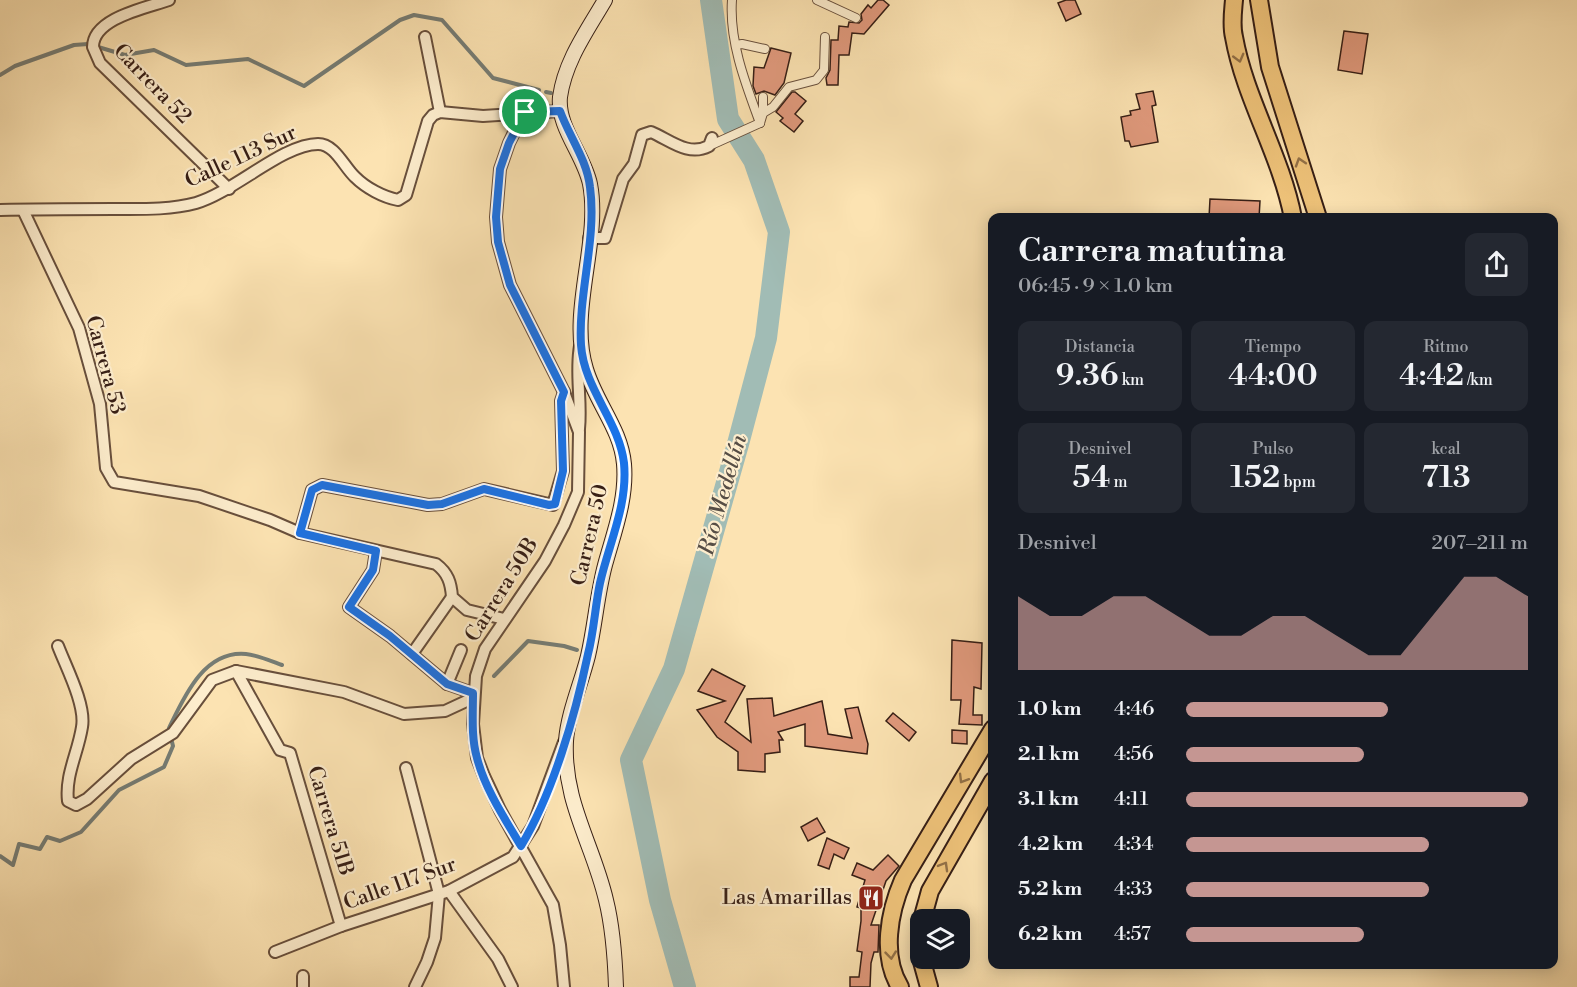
<!DOCTYPE html>
<html lang="es">
<head>
<meta charset="utf-8">
<style>
  body { margin:0; font-family:"Libre Bodoni",serif; background:#242831; color:#f1f3f6; height:100vh; display:flex; flex-direction:column; font-size:22px; white-space:nowrap }
  * { box-sizing:border-box; margin:0 }
  p { font-size:20px; color:#9ea1a6 }
  .icon { flex:none; width:33px; height:33px; fill:none; stroke:currentColor; stroke-width:2; stroke-linecap:round; stroke-linejoin:round }
  .map { position:relative; flex:1; overflow:hidden }
  .panel { position:absolute; left:988px; top:213px; width:570px; height:756px; display:flex; flex-direction:column; background:#171b24; border-radius:12px; box-shadow:0 3px 15px #0003 }
  .panel>* { flex:none }
  .controls { position:absolute; left:910px; top:909px; display:grid; gap:12px }
  .controls a { display:grid; place-items:center; width:60px; height:60px; border-radius:12px; background:#171b24; box-shadow:0 3px 15px #0003; font-size:30px }
  .pin { position:absolute; display:grid; place-items:center; width:51px; height:51px; color:#fff; margin:-26px; border:3px solid #fff; border-radius:50%; box-shadow:0 2px 6px #0007 }
  .round { display:grid; place-items:center; flex:none; width:63px; height:63px; border-radius:12px; background:#242831 }
  .overview { display:flex; align-items:center; justify-content:space-between; height:102px; padding:0 30px }
  h1 { font-size:33px; font-weight:600; line-height:45px }
  .metrics { display:grid; grid-template-columns:repeat(3,1fr); gap:9px; height:102px; padding:6px 30px }
  .metrics div { display:grid; align-content:center; border-radius:12px; background:#242831; text-align:center }
  .metrics b { font-size:30px; font-weight:600 }
  .metrics small { font-size:16px; font-weight:400 }
  .metrics p { font-size:16px }
  .chart { height:168px; padding:12px 30px }
  .chart p { display:flex; justify-content:space-between }
  .chart svg { width:100%; height:108px; margin-top:6px; fill:#c59692; opacity:.7 }
  ul { padding:0 30px; list-style:none; font-size:20px }
  li { display:grid; grid-template-columns:96px 72px 1fr; align-items:center; height:45px }
  li i { height:15px; border-radius:8px; background:#c59692 }
  .map>svg:first-child { display:block }
  .lines { fill:none; stroke-linecap:round; stroke-linejoin:round }
  .stream { stroke:#767d75; stroke-width:4 }
  .river { stroke:#a1bcb5; stroke-width:22 }
  .building { fill:#e0997c; stroke:#361e15; stroke-width:1.5 }
  .pedestrian-casing { stroke:#684f3c; stroke-width:10 }
  .minor-casing { stroke:#684f3c; stroke-width:14 }
  .secondary-casing { stroke:#361e15; stroke-width:16 }
  .trunk-casing { stroke:#361e15; stroke-width:20 }
  .pedestrian { stroke:#fdedcd; stroke-width:8 }
  .minor { stroke:#fdedcd; stroke-width:10 }
  .secondary { stroke:#fdedcd; stroke-width:14 }
  .trunk { stroke:#eec279; stroke-width:16 }
  .oneway { stroke:#927047 }
  .route-casing { stroke:#fff; stroke-width:12 }
  .route { stroke:#1a73e8; stroke-width:8 }
  .labels { text-anchor:middle; dominant-baseline:central; stroke-width:4.5; stroke-linejoin:round; paint-order:stroke }
  .street-label { font-size:21px; fill:#361e15; stroke:#fdedcd }
  .poi-label { font-size:21px; fill:#361e15; stroke:#fdedcd; text-anchor:end }
  .water-label { font-size:22px; font-style:italic; fill:#564d45; stroke:#fdedcd }
</style>
</head>
<body>
<div class="map">
<svg width="1577" height="987" viewBox="0 0 1577 987">
  <rect width="100%" height="100%" fill="#fce3b2"/>
  <filter id="stains"><feTurbulence type="fractalNoise" baseFrequency=".00333" numOctaves="4"/><feColorMatrix values="0 0 0 0 .2 0 0 0 0 .09 0 0 0 0 .02 0 0 0 .5 -.17"/></filter>
  <radialGradient id="worn" r=".72"><stop offset=".6" stop-color="#630" stop-opacity="0"/><stop offset="1" stop-color="#630" stop-opacity=".3"/></radialGradient>
  <g class="lines">
    <g class="stream">
      <path d="M0,75L15,66L74,45L88,44L125,55L154,50L186,65L248,59L304,86L400,20L414,15L442,20L493,78L539,90"/>
      <path d="M546,92L551,93"/>
      <path d="M494,676L528,641L564,646L577,650"/>
      <path d="M169,728C184,697 204,650 246,654C257,655 271,661 282,665"/>
      <path d="M0,856L13,865L19,844L40,849L47,837L60,841L81,832L119,790L164,767L173,746L171,738"/>
    </g>
    <path class="river" d="M685,987L660,900L631,760L674,669L738,444L766,338L779,232L754,160L728,119L711,0"/>
  </g>
  <g class="building">
    <path d="M878,0H883L889,5L864,34L852,33L849,55H839L838,85H827L826,78L830,70L831,40H838L839,26L848,27L849,22L859,23L862,20L861,14L868,5L871,8Z"/>
    <path d="M1066,0H1075L1081,14L1066,21L1058,3Z"/>
    <path d="M1344,31L1368,34L1362,74L1338,70Z"/>
    <path d="M771,48L791,53L784,83L775,95L764,91L756,94L753,86L754,67L764,68Z"/>
    <path d="M1153,91L1156,105L1152,106L1158,142L1131,147L1129,141H1125L1121,117L1131,115L1130,111L1140,109L1136,94Z"/>
    <path d="M792,92H795L806,101L795,114L803,121L794,132L780,121L783,118L776,112Z"/>
    <path d="M1210,199L1260,201L1259,218H1209Z"/>
    <path d="M952,640L982,643L981,689L974,687L973,715H982V725L959,724L961,700H951Z"/>
    <path d="M712,669L745,686L725,722L751,742L747,699L772,698L774,716L822,701L828,734L852,738L845,709L858,707L868,744L867,754L805,746V724L778,732L783,740H779L780,752L765,754V772L738,770V752L717,737L697,710L725,701L698,691Z"/>
    <path d="M893,713L916,732L909,741L886,721Z"/>
    <path d="M952,730L967,731V744L952,743Z"/>
    <path d="M817,818L825,832L808,841L801,827Z"/>
    <path d="M827,838L849,848L844,859L834,854L829,869L818,865Z"/>
    <path d="M888,855L899,866L886,881L871,925H879L878,952H874L871,963L870,987H850V977H859L862,952L857,951L861,921V908L857,907L865,880L852,875L857,863L873,870Z"/>
  </g>
  <g class="lines">
    <defs>
      <g id="pedestrian">
        <path d="M732,0C729,42 746,85 760,123"/>
        <path d="M817,0L856,18"/>
        <path d="M736,45L742,44L765,49"/>
        <path d="M763,113V97"/>
        <path d="M760,123L763,113L773,107L789,87L816,80L824,70L825,37"/>
        <path d="M709,146L760,123"/>
      </g>
      <g id="minor">
        <path d="M169,0C146,8 93,18 93,47L100,63L229,189"/>
        <path d="M425,37L440,112"/>
        <path d="M524,112L509,143L500,169L496,217L498,242L510,285L564,392L579,432L578,492L564,525L545,561L485,649L476,676L473,724L477,758L484,776L500,810L553,905L560,945L564,987"/>
        <path d="M0,210C38,209 76,209 114,209C140,209 170,210 196,203C234,192 283,144 318,144C335,144 344,167 355,177C366,188 383,197 398,200L406,195L428,121L433,115L440,112L483,116L560,111"/>
        <path d="M23,210L79,328L100,404L106,468L114,482L199,496L270,520L300,533L436,564C448,573 451,583 452,597L467,610L504,619"/>
        <path d="M589,238H605L623,179L634,164L642,135L651,132C670,140 688,157 709,146L712,138"/>
        <path d="M579,429C582,401 575,374 580,346"/>
        <path d="M300,533L312,490L322,485L428,505L442,504L484,489L553,505L563,471L561,401L564,392"/>
        <path d="M376,551L373,570L349,607L390,636L447,684L473,693"/>
        <path d="M58,646C66,667 86,705 82,727C78,753 65,775 68,801L76,805L87,799L131,759L173,733L212,680L236,671L344,692L404,714L445,711L473,698"/>
        <path d="M412,654L452,597"/>
        <path d="M236,671L280,750L290,753L341,926"/>
        <path d="M447,684L461,650"/>
        <path d="M406,768L439,894L435,938L427,962L415,987"/>
        <path d="M449,891L498,959L512,987"/>
        <path d="M275,952L341,926L449,891L513,857L533,826L564,742"/>
        <path d="M303,976V987"/>
      </g>
      <path id="secondary" d="M605,0C587,31 565,61 560,97C557,127 584,155 590,184C601,241 568,312 586,369C596,403 621,429 624,464C627,499 614,532 605,565C597,595 595,626 588,656C581,684 568,713 566,741C563,802 593,844 606,900C613,928 615,958 616,987"/>
      <g id="trunk">
        <path d="M1234,0C1233,12 1231,25 1234,37C1245,99 1281,155 1293,218"/>
        <path d="M1259,0L1270,67L1318,218"/>
        <path d="M922,920L930,891L993,781"/>
        <path d="M921,924V957"/>
        <path d="M921,958L929,987"/>
        <path d="M900,987C881,956 889,912 903,880L993,729"/>
      </g>
    </defs>
    <use href="#pedestrian" class="pedestrian-casing"/>
    <use href="#minor" class="minor-casing"/>
    <use href="#secondary" class="secondary-casing"/>
    <use href="#trunk" class="trunk-casing"/>
    <use href="#pedestrian" class="pedestrian"/>
    <use href="#minor" class="minor"/>
    <use href="#secondary" class="secondary"/>
    <use href="#trunk" class="trunk"/>
  </g>
  <defs><path id="oneway-chevron" d="M-2-3.5L2.5 0L-2 3.5" fill="none" stroke-width="1.6" stroke-linecap="round" stroke-linejoin="round" transform="scale(1.5)"/></defs>
  <g class="oneway">
    <use href="#oneway-chevron" transform="translate(1239 58) rotate(75)"/>
    <use href="#oneway-chevron" transform="translate(1300 162) rotate(-108)"/>
    <use href="#oneway-chevron" transform="translate(963 779) rotate(121)"/>
    <use href="#oneway-chevron" transform="translate(944 866) rotate(-60)"/>
    <use href="#oneway-chevron" transform="translate(891 955) rotate(84)"/>
  </g>
  <g class="lines">
    <defs>
      <path id="route" d="M560,111C569,136 587,160 590,187C597,239 578,293 581,345C584,389 619,421 624,463C628,505 609,543 600,583C595,607 594,631 588,654C575,716 553,793 521,846C505,819 485,789 477,758C471,737 473,714 473,693L447,684L390,636L349,607L373,570L376,551L300,533L312,490L322,485L428,505L442,504L484,489L549,505L555,504L563,471L561,401L564,392L510,285L498,242L496,217L500,169L509,143L525,112Z"/>
    </defs>
    <use href="#route" class="route-casing"/>
    <use href="#route" class="route"/>
  </g>
  <defs>
    <symbol id="restaurant-square" viewBox="-11 -11 22 22"><rect x="-9" y="-9" width="18" height="18" rx="4" fill="#8f2418" stroke="#fdedcd"/><path d="M-5-6h1v4h1v-4h1v4h1v-4h1v5L-1.5 .5V6h-2V.5L-5-1ZM5-6V6H3V1.5H1.5Q1.5-4 5-6Z" fill="#fff"/></symbol>
  </defs>
  <g fill-rule="evenodd">
    <use href="#restaurant-square" x="856" y="883" width="30" height="30"/>
  </g>
  <g class="labels">
    <g class="street-label">
      <text transform="translate(152 84) rotate(46)">Carrera 52</text>
      <text transform="translate(241 157) rotate(-25)">Calle 113 Sur</text>
      <text transform="translate(105 365) rotate(75)">Carrera 53</text>
      <text transform="translate(590 535) rotate(-77)">Carrera 50</text>
      <text transform="translate(502 590) rotate(-58)">Carrera 50B</text>
      <text transform="translate(330 821) rotate(73)">Carrera 51B</text>
      <text transform="translate(400 884) rotate(-20)">Calle 117 Sur</text>
    </g>
    <g class="poi-label">
      <text x="852" y="898">Las Amarillas</text>
    </g>
    <g class="water-label">
      <text transform="translate(723 495) rotate(-74)">Río Medellín</text>
    </g>
  </g>
  <rect width="100%" height="100%" filter="url(#stains)"/>
  <rect width="100%" height="100%" fill="url(#worn)"/>
</svg>
<div class="controls">
<a><svg class="icon" aria-label="layers" viewBox="0 0 24 24"><path d="M12 4l9 5-9 5-9-5zM3 14l9 5 9-5"/></svg></a>
</div>
<div class="pin" style="left:525px;top:112px;background:#1e9e55"><svg class="icon" aria-label="arrive" viewBox="0 0 24 24"><path d="M6 21V4h12l-3 4 3 4H6"/></svg></div>
<section class="panel">
<div class="overview"><div><h1>Carrera matutina</h1><p>06:45 · 9 × 1.0 km</p></div><a class="round"><svg class="icon" aria-label="share" viewBox="0 0 24 24"><path d="M12 15V3M7 8l5-5 5 5M5 13v7h14v-7"/></svg></a></div>
<div class="metrics">
<div><p>Distancia</p><b>9.36<small> km</small></b></div>
<div><p>Tiempo</p><b>44:00</b></div>
<div><p>Ritmo</p><b>4:42<small> /km</small></b></div>
</div>
<div class="metrics">
<div><p>Desnivel</p><b>54<small> m</small></b></div>
<div><p>Pulso</p><b>152<small> bpm</small></b></div>
<div><p>kcal</p><b>713</b></div>
</div>
<div class="chart"><p><span>Desnivel</span>207–211 m</p>
<svg viewBox="0 0 160 44" preserveAspectRatio="none"><path d="M0 44V14L10 22L20 22L30 14L40 14L50 22L60 30L70 30L80 22L90 22L100 30L110 38L120 38L130 22L140 6L150 6L160 14V44z"/></svg>
</div>
<ul>
<li><b>1.0 km</b>4:46<i style="width:59%"></i></li>
<li><b>2.1 km</b>4:56<i style="width:52%"></i></li>
<li><b>3.1 km</b>4:11<i style="width:100%"></i></li>
<li><b>4.2 km</b>4:34<i style="width:71%"></i></li>
<li><b>5.2 km</b>4:33<i style="width:71%"></i></li>
<li><b>6.2 km</b>4:57<i style="width:52%"></i></li>
</ul>
</section>
</div>
</body>
</html>
